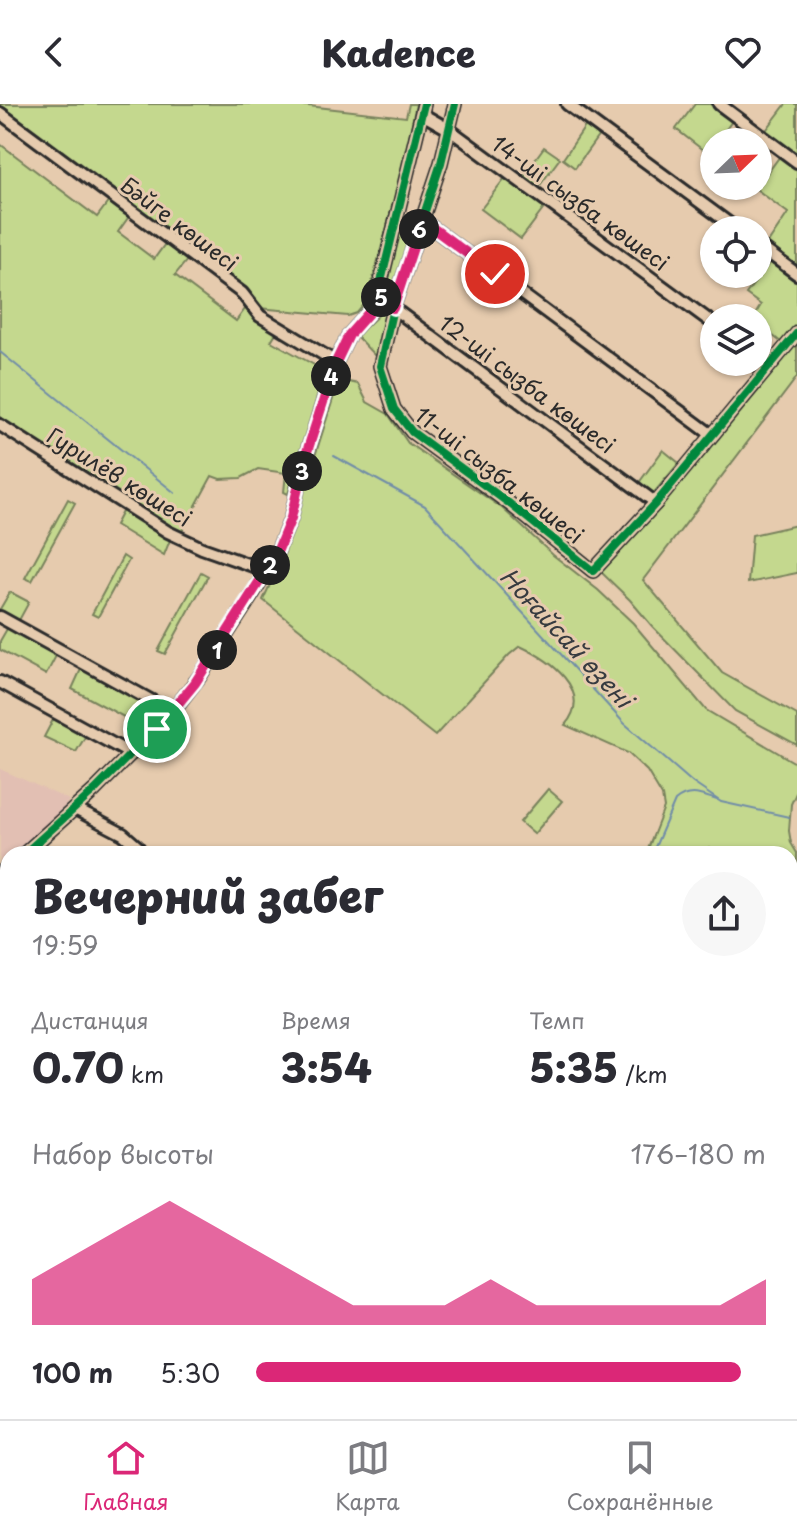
<!DOCTYPE html>
<html lang="ru">
<head>
<meta charset="utf-8">
<style>
  body { margin:0; font-family:"Playpen Sans",sans-serif; background:#f7f7f7; color:#2b2b33; height:100vh; display:flex; flex-direction:column; font-size:30px; white-space:nowrap }
  * { box-sizing:border-box; margin:0 }
  p { font-size:26px; color:#7c7c81 }
  .icon { flex:none; width:44px; height:44px; fill:none; stroke:currentColor; stroke-width:2; stroke-linecap:round; stroke-linejoin:round }
  .map { position:relative; flex:1; overflow:hidden }
  .details { position:absolute; left:0px; top:742px; width:798px; height:574px; display:flex; flex-direction:column; background:#fff; border-radius:24px 24px 0 0; box-shadow:0 2px 6px #0004 }
  .details>* { flex:none }
  .needle { width:52px; rotate:67deg }
  .tools { position:absolute; left:700px; top:24px; display:grid; gap:16px }
  .tools a { display:grid; place-items:center; width:72px; height:72px; border-radius:50%; background:#fff; box-shadow:0 2px 6px #0004; font-size:40px }
  .pin { position:absolute; display:grid; place-items:center; width:68px; height:68px; color:#fff; margin:-34px; border:4px solid #fff; border-radius:50%; box-shadow:0 2px 8px #0007 }
  .km { position:absolute; width:40px; height:40px; margin:-20px; border-radius:50%; background:#222; color:#fff; font-size:22px; line-height:40px; text-align:center }
  .round { display:grid; place-items:center; flex:none; width:84px; height:84px; border-radius:42px; background:#f7f7f7 }
  .overview { display:flex; align-items:center; justify-content:space-between; height:136px; padding:0 32px }
  h1 { font-size:44px; font-weight:800; line-height:60px }
  .stats { display:grid; grid-template-columns:repeat(3,1fr); gap:12px; height:136px; padding:8px 32px }
  .stats div { display:grid; align-content:center }
  .stats b { font-size:40px; font-weight:800 }
  .stats small { font-size:22px; font-weight:400 }
  .stats p { font-size:22px }
  .chart { height:224px; padding:16px 32px }
  .chart p { display:flex; justify-content:space-between }
  .chart svg { width:100%; height:144px; margin-top:8px; fill:#db2777; opacity:.7 }
  ul { padding:0 32px; list-style:none; font-size:26px }
  li { display:grid; grid-template-columns:128px 96px 1fr; align-items:center; height:60px }
  li i { height:20px; border-radius:10px; background:#db2777 }
  header { display:flex; justify-content:space-between; align-items:center; height:104px; padding:0 32px; background:#fff; font-size:36px; font-weight:800 }
  .tabs { display:flex; justify-content:space-around; align-items:center; height:112px; border-top:2px solid #e1e1e2; background:#fff; font-size:22px; color:#7c7c81 }
  .tabs a { display:grid; justify-items:center; gap:4px }
  .tabs .current { color:#db2777 }
  .map>svg:first-child { display:block }
  .built { fill:#e2bfb3 }
  .green { fill:#c4d88e; stroke:#78825c; stroke-width:2 }
  .lines { fill:none; stroke-linecap:round; stroke-linejoin:round }
  .stream { stroke:#718da8; stroke-width:2 }
  .minor-casing { stroke:#2b2b2b; stroke-width:16 }
  .major-casing { stroke:#2b2b2b; stroke-width:18 }
  .minor { stroke:#e6cbae; stroke-width:10 }
  .major { stroke:#e6cbae; stroke-width:12 }
  .cycleway-casing { stroke:#e6cbae; stroke-width:13 }
  .cycleway { stroke:#00873e; stroke-width:8 }
  .route-casing { stroke:#fff; stroke-width:16 }
  .route { stroke:#db2777; stroke-width:10 }
  .labels { text-anchor:middle; dominant-baseline:central; stroke-width:6; stroke-linejoin:round; paint-order:stroke }
  .street-label { font-size:22px; fill:#2b2b2b; stroke:#e6cbae }
  .water-label { font-size:24px; font-style:italic; fill:#373b40; stroke:#e6cbae }
</style>
</head>
<body>
<header><svg class="icon" aria-label="back" viewBox="0 0 24 24"><path d="M15 5l-7 7 7 7"/></svg>Kadence<svg class="icon" aria-label="heart" viewBox="0 0 24 24"><path d="M12 20l-8-8c-3-5 5-10 8-4 3-6 11-1 8 4z"/></svg></header>
<div class="map">
<svg width="797" height="1315" viewBox="0 0 797 1315">
  <rect width="100%" height="100%" fill="#e6cbae"/>
  <filter id="ink" filterUnits="userSpaceOnUse"><feTurbulence type="fractalNoise" baseFrequency=".0125" numOctaves="2"/><feDisplacementMap in="SourceGraphic" scale="16" xChannelSelector="R" yChannelSelector="G"/><feConvolveMatrix kernelMatrix="1 2 1 2 8 2 1 2 1" color-interpolation-filters="sRGB"/></filter>
  <g filter="url(#ink)">
    <path class="built" d="M0,665L69,696L57,715L16,750H8V757L0,764Z"/>
    <g class="green">
      <path d="M0,0H290L406,13L409,0H416L402,67L367,197L357,209L348,212L258,204L248,189L0,3Z"/>
      <path d="M695,0H710L732,17L717,38H714L708,50L676,25Z"/>
      <path d="M786,0H797V53L764,29Z"/>
      <path d="M586,21L599,31L575,64L563,55Z"/>
      <path d="M0,40L97,113L109,97L130,111L118,128L154,155L165,140L187,156L175,171L236,217L248,201L255,214L277,227L271,237L325,267L288,390L284,388L286,369L258,365L241,374L220,375L212,372L181,429L0,316Z"/>
      <path d="M544,43L560,54L538,84L522,73Z"/>
      <path d="M780,52L797,64V164L766,142L788,109L756,85Z"/>
      <path d="M505,74L545,103L521,135L481,105Z"/>
      <path d="M406,115L417,119L395,187L390,190L383,187L399,127Z"/>
      <path d="M771,157L797,177V222L782,239L768,228L758,240V214H753L761,201L746,190Z"/>
      <path d="M386,204L376,253L356,232Z"/>
      <path d="M797,239V273L643,476L722,569L797,611V641L735,607L652,522L630,496L601,468L661,402Z"/>
      <path d="M339,276L358,280L367,298L388,310L408,339L502,404L553,451L598,486L633,519L706,606L797,660V687L791,700L789,727L791,739L797,749V1108L790,1107V750H725C707,739 691,747 674,750C665,752 655,750 646,750L664,704L662,692L647,667L628,649L565,621C595,586 548,555 520,542L509,551L435,632L263,496L284,450Z"/>
      <path d="M663,346L679,359L652,391L638,380Z"/>
      <path d="M68,395L75,399L32,477L25,474Z"/>
      <path d="M123,406L170,436L164,451L115,421Z"/>
      <path d="M797,421V469L748,479L752,431Z"/>
      <path d="M123,452L129,456L98,513L92,510Z"/>
      <path d="M201,468L208,472L165,550L158,547Z"/>
      <path d="M10,488L29,498L17,520L0,511V505Z"/>
      <path d="M8,523L57,550L46,571L0,546V537Z"/>
      <path d="M82,563L166,608L148,626L72,585Z"/>
      <path d="M56,610L88,628L76,648L44,633Z"/>
      <path d="M548,685L562,697L534,730L520,718Z"/>
      <path d="M8,912V1001L0,998V919Z"/>
      <path d="M0,1173L8,1177V1241L0,1237Z"/>
      <path d="M790,1199L797,1201V1259L790,1258Z"/>
      <path d="M790,1297L797,1298V1315H663L665,1308H790Z"/>
    </g>
    <g class="lines">
      <g class="stream">
        <path d="M0,248L175,389"/>
        <path d="M334,352L425,402L624,619L693,679L721,698L789,713"/>
        <path d="M652,750L675,697C689,685 701,691 717,696"/>
        <path d="M790,1215L797,1216"/>
      </g>
      <defs>
        <g id="minor">
          <path d="M455,0L441,59L393,204L380,262L394,305L412,328L510,400L593,467L656,399L797,229"/>
          <path d="M567,0L738,126"/>
          <path d="M719,0L797,58"/>
          <path d="M0,9L242,189L260,212L336,258"/>
          <path d="M422,10L450,26L714,220"/>
          <path d="M422,116L712,331"/>
          <path d="M758,141L797,170"/>
          <path d="M378,190L393,204L656,399"/>
          <path d="M0,321L168,428L202,444L267,467"/>
          <path d="M0,513L172,608"/>
          <path d="M0,578L131,650"/>
          <path d="M75,705L123,730L138,743V750"/>
          <path d="M24,750L95,686L172,608L200,572L251,493L275,453L291,414L305,354L336,258L349,231L372,205L378,190L424,0"/>
          <path d="M0,770L8,763"/>
          <path d="M0,867L8,860"/>
        </g>
        <g id="major">
          <path d="M0,1011L8,1014"/>
          <path d="M0,1023L8,1026"/>
          <path d="M790,1277L797,1278"/>
          <path d="M790,1288L797,1290"/>
        </g>
      </defs>
      <use href="#minor" class="minor-casing"/>
      <use href="#major" class="major-casing"/>
      <use href="#minor" class="minor"/>
      <use href="#major" class="major"/>
      <defs>
        <g id="cycleway">
          <path d="M455,0L441,59L393,204L380,262L394,305L412,328L510,400L593,467L656,399L797,229"/>
          <path d="M24,750L95,686L172,608L200,572L251,493L275,453L291,414L305,354L336,258L349,231L372,205L378,190L424,0"/>
        </g>
      </defs>
      <use href="#cycleway" class="cycleway-casing"/>
      <use href="#cycleway" class="cycleway"/>
    </g>
  </g>
  <g class="lines" filter="url(#ink)">
    <defs>
      <path id="route" d="M157,625L195,579L275,453L291,414L305,354L336,258L349,231L372,205L378,190L393,204L422,116L495,170"/>
    </defs>
    <use href="#route" class="route-casing"/>
    <use href="#route" class="route"/>
  </g>
  <g class="labels">
    <g class="street-label">
      <text transform="translate(581 98) rotate(36)">14-ші сызба көшесі</text>
      <text transform="translate(180 119) rotate(37)">Бәйге көшесі</text>
      <text transform="translate(528 279) rotate(37)">12-ші сызба көшесі</text>
      <text transform="translate(500 370) rotate(38)">11-ші сызба көшесі</text>
      <text transform="translate(120 372) rotate(32)">Гурилёв көшесі</text>
    </g>
    <g class="water-label">
      <text transform="translate(567 533) rotate(47)">Ноғайсай өзені</text>
    </g>
  </g>
</svg>
<div class="tools">
<a><svg class="needle" viewBox="-14 -14 28 28"><path d="M0-13l5 13h-10z" fill="#e53935"/><path d="M0 13l5-13h-10z" fill="#7c7c81"/></svg></a>
<a><svg class="icon" aria-label="locate" viewBox="0 0 24 24"><circle cx="12" cy="12" r="6"/><path d="M12 2v4M12 18v4M2 12h4M18 12h4"/></svg></a>
<a><svg class="icon" aria-label="layers" viewBox="0 0 24 24"><path d="M12 4l9 5-9 5-9-5zM3 14l9 5 9-5"/></svg></a>
</div>
<div class="pin" style="left:157px;top:625px;background:#1e9e55"><svg class="icon" aria-label="arrive" viewBox="0 0 24 24"><path d="M6 21V4h12l-3 4 3 4H6"/></svg></div>
<div class="pin" style="left:495px;top:170px;background:#d93025"><svg class="icon" aria-label="check" viewBox="0 0 24 24"><path d="M5 12l5 5 9-10"/></svg></div>
<b class="km" style="left:217px;top:546px">1</b>
<b class="km" style="left:270px;top:461px">2</b>
<b class="km" style="left:302px;top:367px">3</b>
<b class="km" style="left:331px;top:272px">4</b>
<b class="km" style="left:381px;top:193px">5</b>
<b class="km" style="left:419px;top:125px">6</b>
<section class="details">
<div class="overview"><div><h1>Вечерний забег</h1><p>19:59</p></div><a class="round"><svg class="icon" aria-label="share" viewBox="0 0 24 24"><path d="M12 15V3M7 8l5-5 5 5M5 13v7h14v-7"/></svg></a></div>
<div class="stats">
<div><p>Дистанция</p><b>0.70<small> km</small></b></div>
<div><p>Время</p><b>3:54</b></div>
<div><p>Темп</p><b>5:35<small> /km</small></b></div>
</div>
<div class="chart"><p><span>Набор высоты</span>176–180 m</p>
<svg viewBox="0 0 160 44" preserveAspectRatio="none"><path d="M0 44V30L10 22L20 14L30 6L40 14L50 22L60 30L70 38L80 38L90 38L100 30L110 38L120 38L130 38L140 38L150 38L160 30V44z"/></svg>
</div>
<ul>
<li><b>100 m</b>5:30<i style="width:95%"></i></li>
</ul>
</section>
</div>
<nav class="tabs">
<a class="current"><svg class="icon" aria-label="home" viewBox="0 0 24 24"><path d="M3 11l9-7 9 7M6 9v11h12V9"/></svg>Главная</a>
<a><svg class="icon" aria-label="map" viewBox="0 0 24 24"><path d="M3 6l6-2 6 2 6-2v14l-6 2-6-2-6 2zM9 4v14M15 6v14"/></svg>Карта</a>
<a><svg class="icon" aria-label="saved" viewBox="0 0 24 24"><path d="M7 4h10v16l-5-4-5 4z"/></svg>Сохранённые</a>
</nav>
</body>
</html>
